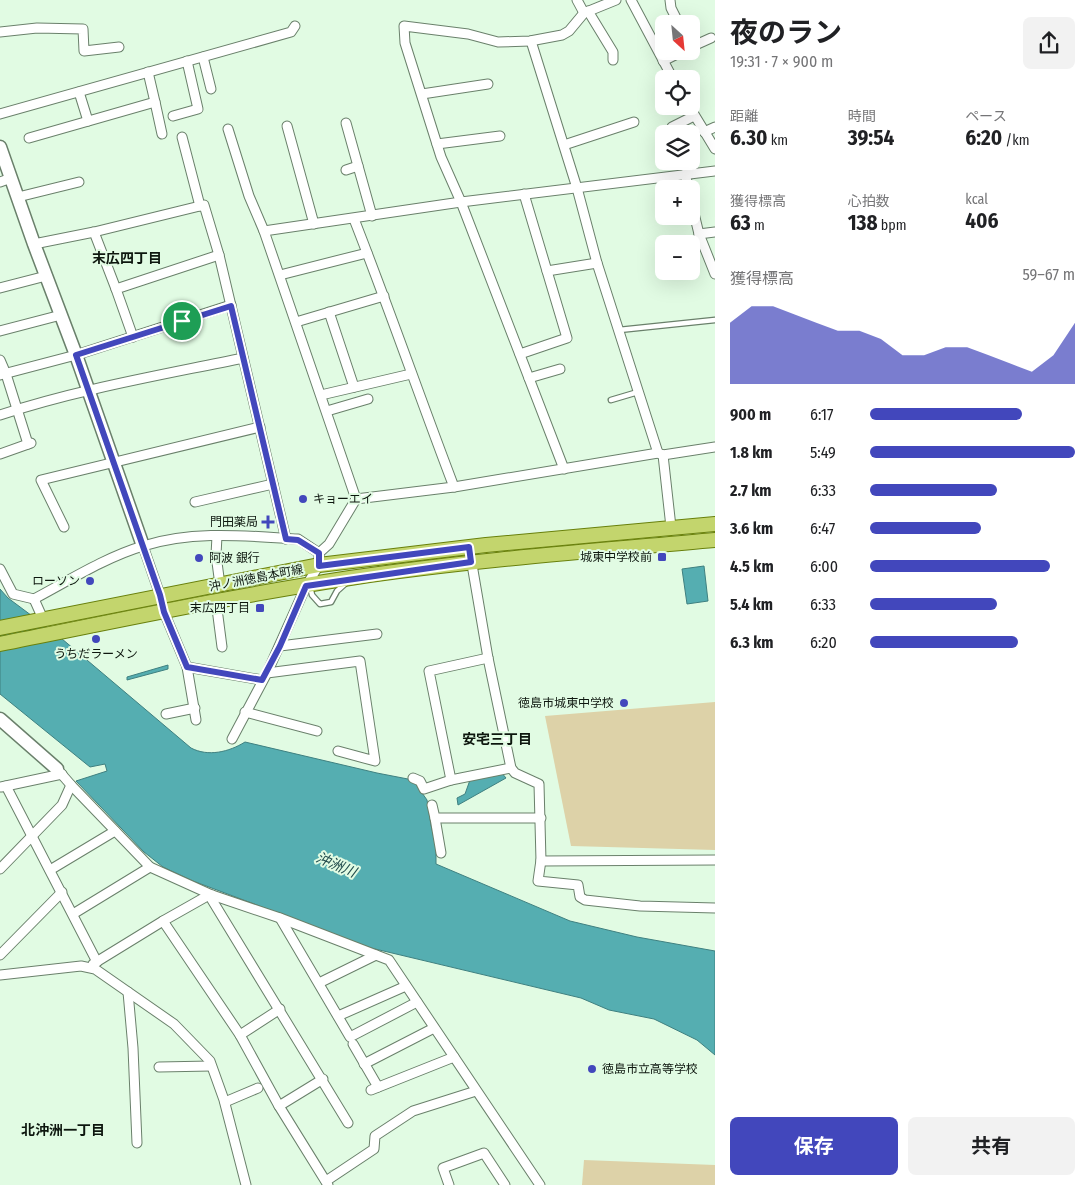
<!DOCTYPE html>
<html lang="ja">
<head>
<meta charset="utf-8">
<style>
  body { margin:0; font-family:"Fira Sans Condensed","Noto Sans JP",sans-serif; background:#f2f2f2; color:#202124; height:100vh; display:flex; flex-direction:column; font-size:19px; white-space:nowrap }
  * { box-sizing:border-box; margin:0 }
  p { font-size:16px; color:#757577 }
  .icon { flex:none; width:28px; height:28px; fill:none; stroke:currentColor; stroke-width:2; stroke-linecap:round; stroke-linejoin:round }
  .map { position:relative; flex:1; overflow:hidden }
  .panel { display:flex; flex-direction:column; background:#fff; width:375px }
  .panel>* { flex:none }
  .needle { width:32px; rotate:153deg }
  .controls { position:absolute; left:655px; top:15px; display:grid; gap:10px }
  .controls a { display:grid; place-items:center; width:45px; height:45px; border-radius:8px; background:#fff; box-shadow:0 5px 20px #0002; font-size:25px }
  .pin { position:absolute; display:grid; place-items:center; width:42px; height:42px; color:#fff; margin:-21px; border:2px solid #fff; border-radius:50%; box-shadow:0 1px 5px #0007 }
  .round { display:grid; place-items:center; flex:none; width:52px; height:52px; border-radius:8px; background:#f2f2f2 }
  .headline { display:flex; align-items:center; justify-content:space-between; height:85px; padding:0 15px }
  h1 { font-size:28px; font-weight:700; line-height:38px }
  .stats { display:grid; grid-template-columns:repeat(3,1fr); gap:8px; height:85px; padding:5px 15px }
  .stats div { display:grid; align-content:center }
  .stats b { font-size:21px; font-weight:700 }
  .stats small { font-size:14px; font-weight:400 }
  .stats p { font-size:14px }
  .chart { height:140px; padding:10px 15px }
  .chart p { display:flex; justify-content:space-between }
  .chart svg { width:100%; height:90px; margin-top:5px; fill:#4247bc; opacity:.7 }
  .action { display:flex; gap:10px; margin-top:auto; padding:10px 15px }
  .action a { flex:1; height:58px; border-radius:8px; background:#4247bc; color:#fff; font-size:20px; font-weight:700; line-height:58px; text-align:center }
  .action a+a { background:#f2f2f2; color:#202124 }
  ul { padding:0 15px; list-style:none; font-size:16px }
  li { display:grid; grid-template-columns:80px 60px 1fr; align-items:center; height:38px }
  li i { height:12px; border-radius:6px; background:#4247bc }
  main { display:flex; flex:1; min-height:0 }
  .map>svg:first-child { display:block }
  .green { fill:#ddd2a8 }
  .water { fill:#55aeb1; stroke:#3f8080 }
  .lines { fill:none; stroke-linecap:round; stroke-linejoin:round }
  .lane-casing { stroke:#6a806b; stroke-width:7 }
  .street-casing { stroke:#6a806b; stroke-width:11 }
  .secondary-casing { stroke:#6a806b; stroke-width:15 }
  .primary-casing { stroke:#69800c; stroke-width:16 }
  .lane { stroke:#fff; stroke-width:4.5 }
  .street { stroke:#fff; stroke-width:9 }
  .secondary { stroke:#fff; stroke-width:12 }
  .primary { stroke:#c3d56d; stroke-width:14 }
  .route-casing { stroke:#fff; stroke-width:10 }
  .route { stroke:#4247bc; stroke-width:6 }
  .poi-dot { fill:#4247bc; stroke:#e1fbe3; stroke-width:2 }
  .labels { text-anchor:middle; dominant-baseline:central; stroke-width:4; stroke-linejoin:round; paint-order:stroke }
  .poi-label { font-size:12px; fill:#0d160e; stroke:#e1fbe3; text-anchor:end }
  .street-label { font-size:12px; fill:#0d160e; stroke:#e1fbe3 }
  .neighbourhood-label { font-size:14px; font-weight:bold; fill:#0d160e; stroke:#e1fbe3 }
  .water-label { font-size:14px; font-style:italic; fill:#214b4c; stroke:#e1fbe3 }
</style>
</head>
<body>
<main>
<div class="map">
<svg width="715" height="1185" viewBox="0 0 715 1185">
  <rect width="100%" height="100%" fill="#e1fbe3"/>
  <g class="green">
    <path d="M715,702V850L571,846L545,716Z"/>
    <path d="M584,1160L715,1165V1185H582Z"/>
  </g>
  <g class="water">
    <path d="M704,566L708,601L687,604L682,569Z"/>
    <path d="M0,589L8,598L55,633L191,748C208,757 229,752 245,742L377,773L413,780L427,800L431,825L436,847V864L570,921L637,937L715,951V1055L697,1040L654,1019L609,1010L581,998L371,948L193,881L163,867L144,852L76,781L107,771L105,764L90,767L0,694Z"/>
    <path d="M168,665V669L127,680V677Z"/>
    <path d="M501,772L506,778L458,805L457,798L465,794L470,780Z"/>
  </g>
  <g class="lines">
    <defs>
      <g id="lane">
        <path d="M619,330L715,320"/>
        <path d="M611,400L638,392"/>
        <path d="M310,586L312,595L320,604L331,602L337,591L346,583"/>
      </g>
      <g id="street">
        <path d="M577,0L584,13L616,0"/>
        <path d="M631,0L673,79"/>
        <path d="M670,0L671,8L679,24"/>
        <path d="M588,11L613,52V60"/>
        <path d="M0,32L37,28L83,29L84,51L119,47"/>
        <path d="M531,41L577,188L597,263L658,453"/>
        <path d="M691,47L711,38"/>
        <path d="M203,57L211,89"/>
        <path d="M663,61L683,51"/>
        <path d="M79,92L88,121"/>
        <path d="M422,94L488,84"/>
        <path d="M155,102L162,134"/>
        <path d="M689,106L715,149"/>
        <path d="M0,114L291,32L295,26"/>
        <path d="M173,116L198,109L187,61"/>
        <path d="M346,123L372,216"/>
        <path d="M287,126L314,224"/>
        <path d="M672,127L694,116"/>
        <path d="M228,129L249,196L264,231"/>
        <path d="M704,132L715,127"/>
        <path d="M182,137L200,206"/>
        <path d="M29,138L155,102L148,72"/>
        <path d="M437,144L500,136"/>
        <path d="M564,145L634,122"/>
        <path d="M346,170L358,166"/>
        <path d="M685,174L689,189"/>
        <path d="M0,182L11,178"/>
        <path d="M18,197L79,182"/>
        <path d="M691,201L699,234L715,232"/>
        <path d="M354,219C389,308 420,398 454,487"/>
        <path d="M94,232L116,289"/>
        <path d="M699,234L715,274"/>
        <path d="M34,244L94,232L204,205L219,255L286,539"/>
        <path d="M547,271L597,263"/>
        <path d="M280,275L367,253"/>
        <path d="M0,288L46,276"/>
        <path d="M329,312L354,387"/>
        <path d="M296,322L384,296"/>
        <path d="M0,331L61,315"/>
        <path d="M133,337L116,289L219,255"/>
        <path d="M520,354L567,338L524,194"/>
        <path d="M0,360L6,374L28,444"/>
        <path d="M0,375L76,355L231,305"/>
        <path d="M529,378L560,369"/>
        <path d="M321,395L411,374"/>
        <path d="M327,411L368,399"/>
        <path d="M0,415C79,389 162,375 243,358"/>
        <path d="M0,454L31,443"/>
        <path d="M663,455L671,527"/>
        <path d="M564,469L461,202L441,157L405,43L404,26L468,34L498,42L530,41L562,35L569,31L584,13"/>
        <path d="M356,499L264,231L461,202L715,171"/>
        <path d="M195,502L273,484"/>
        <path d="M64,527L41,480L260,427"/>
        <path d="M217,536L216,555L220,585"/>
        <path d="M143,546L160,595L164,612L187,667L196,720"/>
        <path d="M469,547L488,658L511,768L515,773L539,784L541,861L715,860"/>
        <path d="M319,553L329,544L356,499L454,487L658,453L663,455L715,447"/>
        <path d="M0,569L13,594L34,599"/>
        <path d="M216,601L222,647"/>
        <path d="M43,619L34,599C68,581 106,557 143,546C193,530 247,536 298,539L319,553V565L306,586L267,673L232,739"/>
        <path d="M280,646L377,634"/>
        <path d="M187,667L262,680"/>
        <path d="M267,673L360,661L375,761L338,751"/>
        <path d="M245,712L317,731"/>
        <path d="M166,714L195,708"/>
        <path d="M57,769L71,785L150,867L212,895L280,918L389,960L540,1185"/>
        <path d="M413,778L420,781L424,789L451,780L511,768"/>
        <path d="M451,780L429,671L488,658"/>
        <path d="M6,786L97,962"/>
        <path d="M1,787L62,774"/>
        <path d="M432,805L435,818H541"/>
        <path d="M435,818L441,853"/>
        <path d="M541,860L538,881L578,885L580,897L585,900L640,906L715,908"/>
        <path d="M0,869L62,805L71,785"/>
        <path d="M50,870L115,831"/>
        <path d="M209,895L348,1123"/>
        <path d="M73,914L150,867"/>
        <path d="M280,918L350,1037L417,1002"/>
        <path d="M163,921L240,1035L279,1106L328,1185"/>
        <path d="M0,955L62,892"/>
        <path d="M93,964L163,921L209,895H212"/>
        <path d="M0,975L81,966L95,969L174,1024L210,1061L224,1100L246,1185"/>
        <path d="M319,983L376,955"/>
        <path d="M128,992L133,1048L137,1143"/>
        <path d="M338,1016L406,986"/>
        <path d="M240,1035L280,1009"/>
        <path d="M353,1044L378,1087"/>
        <path d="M364,1064L434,1028"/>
        <path d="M159,1067L211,1066"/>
        <path d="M371,1090L454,1057"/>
        <path d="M225,1102L258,1088"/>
        <path d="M279,1106L323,1079"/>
        <path d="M326,1181L374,1149L375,1136L413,1111L476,1091"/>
        <path d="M449,1185L443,1168L484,1153L505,1185"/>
      </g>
      <g id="secondary">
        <path d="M0,147L34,244L76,355L143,546"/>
        <path d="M0,719L57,769"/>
      </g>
      <g id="primary">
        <path d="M0,628L319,565L486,545L715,524"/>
        <path d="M0,644C116,621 233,596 350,578C471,560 593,551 715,540"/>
      </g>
    </defs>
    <use href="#lane" class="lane-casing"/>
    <use href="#street" class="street-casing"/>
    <use href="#secondary" class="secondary-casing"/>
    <use href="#primary" class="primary-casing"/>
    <use href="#lane" class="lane"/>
    <use href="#street" class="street"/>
    <use href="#secondary" class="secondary"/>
    <use href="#primary" class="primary"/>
  </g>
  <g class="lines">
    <defs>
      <path id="route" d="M231,306L286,539L298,540L319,553V566L469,547L471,562L306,586L280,646L262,680L187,667L164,612L160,595L76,355Z"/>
    </defs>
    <use href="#route" class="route-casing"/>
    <use href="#route" class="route"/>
  </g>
  <g class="poi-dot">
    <circle cx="303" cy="499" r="5"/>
    <path d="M265.5 514.5h5v5h5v5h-5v5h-5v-5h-5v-5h5z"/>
    <rect x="657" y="552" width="10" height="10" rx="2.5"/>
    <circle cx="199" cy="558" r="5"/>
    <circle cx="90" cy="581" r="5"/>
    <rect x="255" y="603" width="10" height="10" rx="2.5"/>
    <circle cx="96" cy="639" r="5"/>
    <circle cx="624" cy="703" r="5"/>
    <circle cx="592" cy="1069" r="5"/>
  </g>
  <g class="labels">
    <g class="poi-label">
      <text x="313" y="499" text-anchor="start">キョーエイ</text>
      <text x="258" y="522">門田薬局</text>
      <text x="652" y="557">城東中学校前</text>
      <text x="209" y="558" text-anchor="start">阿波 銀行</text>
      <text x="80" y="581">ローソン</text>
      <text x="250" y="608">末広四丁目</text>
      <text x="96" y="654" text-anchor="middle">うちだラーメン</text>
      <text x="614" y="703">徳島市城東中学校</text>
      <text x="602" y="1069" text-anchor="start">徳島市立高等学校</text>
    </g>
    <g class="street-label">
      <text transform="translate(256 578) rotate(-11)">沖ノ洲徳島本町線</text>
    </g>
    <g class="neighbourhood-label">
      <text x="127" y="258">末広四丁目</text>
      <text x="497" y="739">安宅三丁目</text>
      <text x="63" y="1130">北沖洲一丁目</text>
    </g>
    <g class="water-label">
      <text transform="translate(336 865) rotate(23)">沖洲川</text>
    </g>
  </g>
</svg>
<div class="controls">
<a><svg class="needle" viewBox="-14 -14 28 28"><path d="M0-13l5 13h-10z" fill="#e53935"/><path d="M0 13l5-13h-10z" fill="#757577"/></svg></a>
<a><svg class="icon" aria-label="locate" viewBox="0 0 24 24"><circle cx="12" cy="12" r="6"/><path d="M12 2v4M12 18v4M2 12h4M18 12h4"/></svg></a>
<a><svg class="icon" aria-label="layers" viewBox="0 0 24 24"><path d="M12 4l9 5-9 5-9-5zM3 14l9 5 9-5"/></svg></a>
<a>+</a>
<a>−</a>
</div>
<div class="pin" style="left:182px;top:321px;background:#1e9e55"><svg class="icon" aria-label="arrive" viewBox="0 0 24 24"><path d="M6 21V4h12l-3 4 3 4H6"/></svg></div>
</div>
<section class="panel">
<div class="headline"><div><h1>夜のラン</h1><p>19:31 · 7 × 900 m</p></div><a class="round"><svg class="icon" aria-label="share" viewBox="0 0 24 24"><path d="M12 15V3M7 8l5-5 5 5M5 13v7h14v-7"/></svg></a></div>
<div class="stats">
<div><p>距離</p><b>6.30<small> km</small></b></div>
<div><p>時間</p><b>39:54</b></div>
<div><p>ペース</p><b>6:20<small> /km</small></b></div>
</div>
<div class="stats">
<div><p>獲得標高</p><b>63<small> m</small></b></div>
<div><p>心拍数</p><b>138<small> bpm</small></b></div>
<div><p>kcal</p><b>406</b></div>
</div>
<div class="chart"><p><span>獲得標高</span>59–67 m</p>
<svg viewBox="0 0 160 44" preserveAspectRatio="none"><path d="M0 44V14L10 6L20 6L30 10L40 14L50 18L60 18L70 22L80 30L90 30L100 26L110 26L120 30L130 34L140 38L150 30L160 14V44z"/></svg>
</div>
<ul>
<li><b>900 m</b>6:17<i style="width:74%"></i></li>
<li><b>1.8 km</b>5:49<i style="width:100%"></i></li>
<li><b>2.7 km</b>6:33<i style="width:62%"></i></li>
<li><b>3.6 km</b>6:47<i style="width:54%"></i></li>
<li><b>4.5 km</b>6:00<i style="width:88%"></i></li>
<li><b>5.4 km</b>6:33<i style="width:62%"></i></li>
<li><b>6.3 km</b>6:20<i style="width:72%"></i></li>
</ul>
<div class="action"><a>保存</a><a>共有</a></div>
</section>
</main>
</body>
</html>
